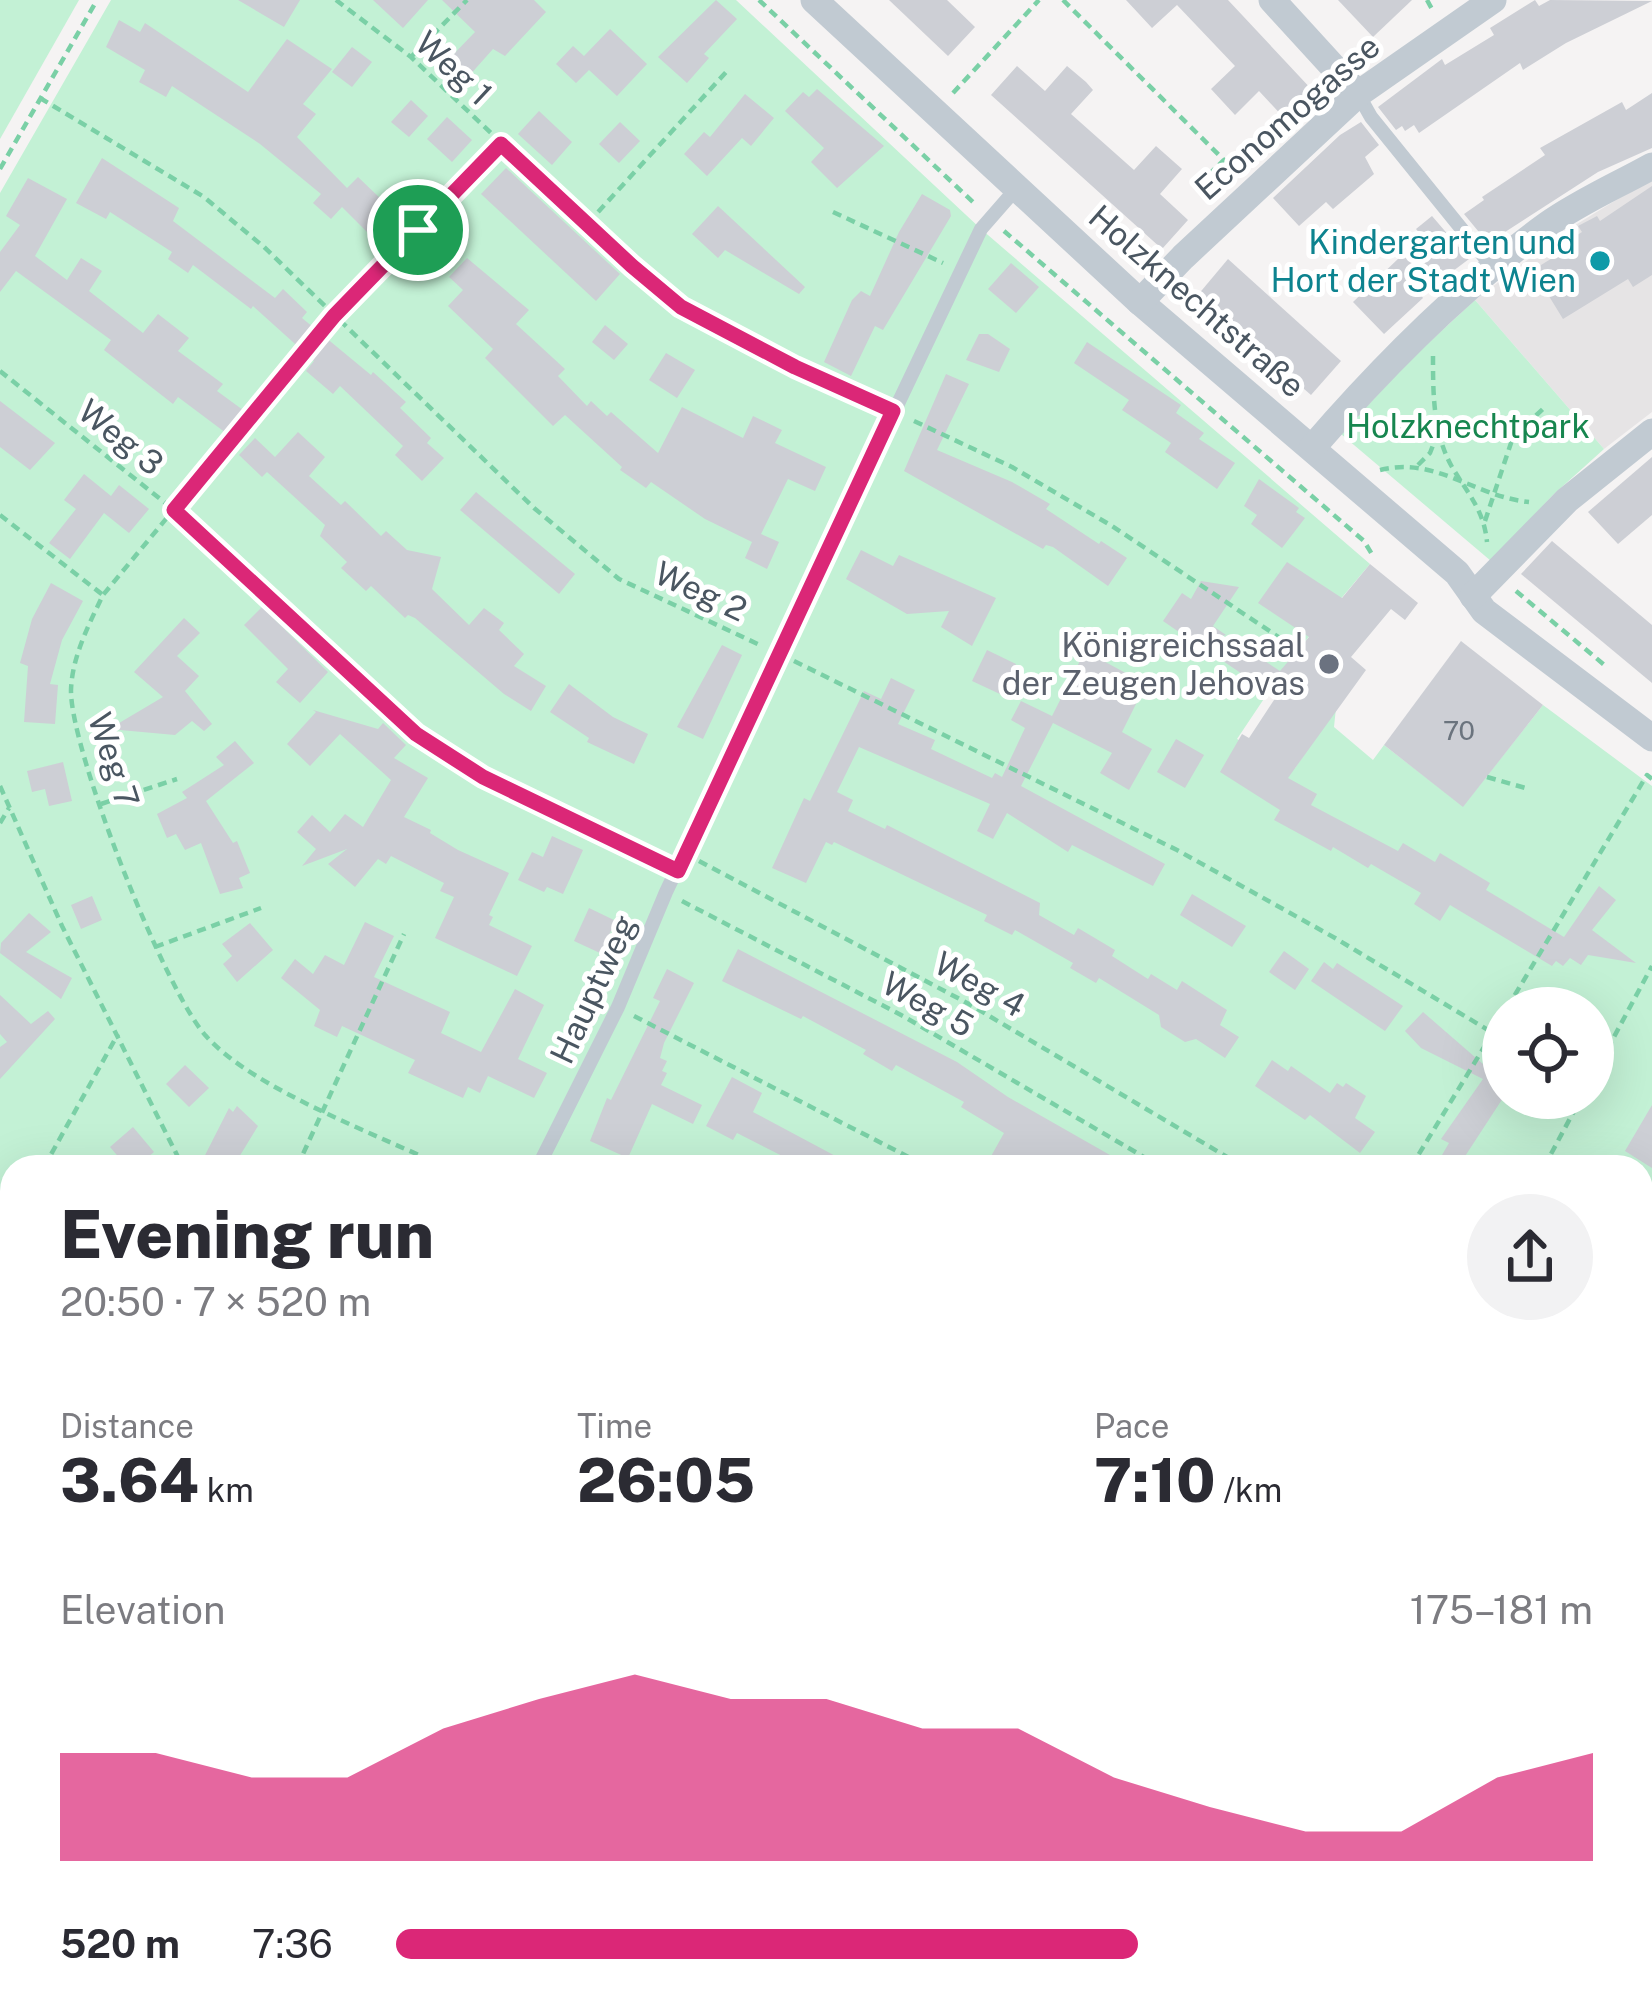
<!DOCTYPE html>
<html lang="en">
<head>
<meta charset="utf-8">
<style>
  body { margin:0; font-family:"Public Sans",sans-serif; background:#f2f2f3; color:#2b2b33; height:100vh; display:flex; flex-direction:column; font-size:45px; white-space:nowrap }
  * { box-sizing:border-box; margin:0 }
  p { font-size:39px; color:#7c7c81 }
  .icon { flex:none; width:66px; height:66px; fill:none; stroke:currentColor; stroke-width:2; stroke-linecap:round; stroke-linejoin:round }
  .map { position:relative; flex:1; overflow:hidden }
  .drawer { position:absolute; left:0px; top:1155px; width:1653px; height:861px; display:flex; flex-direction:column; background:#fff; border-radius:36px 36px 0 0; box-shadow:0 12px 48px #0002 }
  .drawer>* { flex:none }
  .controls { position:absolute; left:1482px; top:987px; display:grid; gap:24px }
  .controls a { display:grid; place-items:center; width:132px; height:132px; border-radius:50%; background:#fff; box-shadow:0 12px 48px #0002; font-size:60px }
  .pin { position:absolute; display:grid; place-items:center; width:102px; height:102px; color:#fff; margin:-51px; border:6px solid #fff; border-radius:50%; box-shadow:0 3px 12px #0007 }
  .round { display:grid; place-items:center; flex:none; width:126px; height:126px; border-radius:63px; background:#f2f2f3 }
  .overview { display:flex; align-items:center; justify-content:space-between; height:204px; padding:0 60px }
  h1 { font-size:66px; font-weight:800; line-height:90px }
  .metrics { display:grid; grid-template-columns:repeat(3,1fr); gap:18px; height:204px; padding:12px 60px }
  .metrics div { display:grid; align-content:center }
  .metrics b { font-size:60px; font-weight:800 }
  .metrics small { font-size:33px; font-weight:400 }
  .metrics p { font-size:33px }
  .chart { height:336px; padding:24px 60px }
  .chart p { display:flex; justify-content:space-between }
  .chart svg { width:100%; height:216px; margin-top:12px; fill:#db2777; opacity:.7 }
  ul { padding:0 60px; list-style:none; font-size:39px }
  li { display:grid; grid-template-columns:192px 144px 1fr; align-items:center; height:90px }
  li i { height:30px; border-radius:15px; background:#db2777 }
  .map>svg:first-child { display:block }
  .education { fill:#e6e4e5 }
  .green { fill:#c3f1d5; fill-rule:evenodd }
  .building { fill:#cdcfd5 }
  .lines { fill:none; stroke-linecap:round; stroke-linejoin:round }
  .path { stroke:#7ad0a6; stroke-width:4.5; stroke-dasharray:9 6; stroke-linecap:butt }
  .lane { stroke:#c1cad2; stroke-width:14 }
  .street { stroke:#c1cad2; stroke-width:27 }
  .route-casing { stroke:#fff; stroke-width:24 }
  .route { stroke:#db2777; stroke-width:15 }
  .culture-dot { fill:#0f9aa8; stroke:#fff; stroke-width:4.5 }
  .worship-dot { fill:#6b7280; stroke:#fff; stroke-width:4.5 }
  .labels { text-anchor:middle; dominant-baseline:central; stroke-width:10; stroke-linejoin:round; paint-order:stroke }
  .number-label { font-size:27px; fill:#6b747e }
  .street-label { font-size:33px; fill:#4a5661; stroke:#fff }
  .culture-label { font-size:33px; fill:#0d838f; stroke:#fff; text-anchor:end }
  .park-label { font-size:33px; fill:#17864f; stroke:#fff }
  .worship-label { font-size:33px; fill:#5b616d; stroke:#fff; text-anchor:end }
</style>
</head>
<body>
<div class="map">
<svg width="1652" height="2015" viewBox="0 0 1652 2015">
  <rect width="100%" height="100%" fill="#f5f3f3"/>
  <path class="education" d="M1652,178V412L1604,449L1475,300L1564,232Z"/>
  <g class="green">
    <path d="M0,0H79L0,139Z"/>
    <path d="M111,0H736L981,229L1370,564L1292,657L1237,739L1295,768L1336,708L1334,727L1373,760L1384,745L1463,806L1543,705L1652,786V2015H94L77,2004H1641V1167H12V1871L0,1861V193ZM1503,1008H1593V1098H1503Z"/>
    <path d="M1475,300L1604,449L1553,495L1491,561L1341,434L1410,360Z"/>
  </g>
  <g class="building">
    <path d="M238,0H300L284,27Z"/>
    <path d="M373,0H428L403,28Z"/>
    <path d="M442,0H534L546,12L505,56L493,49L468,77L449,59L475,32Z"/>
    <path d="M716,0L737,19L704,54L709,58L687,83L658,57Z"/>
    <path d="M889,0H947L975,27L948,56Z"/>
    <path d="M1126,0H1228L1314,92L1285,119L1259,91L1235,115L1211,89L1235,66L1177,5L1152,28Z"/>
    <path d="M1338,0H1412L1373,37Z"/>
    <path d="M1535,0L1539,6L1550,0L1652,1L1566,43L1523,70L1520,63L1419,133L1414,125L1405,131L1402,126L1396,130L1378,107L1442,59L1445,65L1494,35L1490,28Z"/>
    <path d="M119,20L140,32L145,23L248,92L287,39L332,69L303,104L316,114L297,137L347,188L358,177L407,224L383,248L342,207L331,219L313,203L321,194L260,144L172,86L166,97L139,82L145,70L106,47Z"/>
    <path d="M610,29L647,64L617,96L589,70L576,83L556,64L573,46L584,56Z"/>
    <path d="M352,47L372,62L352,87L332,72Z"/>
    <path d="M1017,66L1045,91L1067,66L1086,82L1093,90L1071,114L1134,170L1156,146L1182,169L1160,194L1188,220L1162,249L991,95Z"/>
    <path d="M817,89L884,146L837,188L811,162L824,148L785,111L803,92L809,97Z"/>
    <path d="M1652,93V148L1598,172L1488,243L1464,214L1484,200L1482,197L1545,155L1540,148L1622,102L1626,110Z"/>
    <path d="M745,94L774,118L751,146L742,138L707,176L684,154L704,132L710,137Z"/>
    <path d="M411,100L428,116L409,137L391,122Z"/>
    <path d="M539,111L572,142L552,165L518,134Z"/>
    <path d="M447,117L472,140L452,162L427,139Z"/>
    <path d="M620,122L640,141L619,163L599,144Z"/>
    <path d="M1361,122L1379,145L1365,157L1374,174L1333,209L1326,202L1299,226L1273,198L1340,135Z"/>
    <path d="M102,158L179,208L173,221L275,298L283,289L307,312L302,318L371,375L373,372L406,402L400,408L431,438L427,443L444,458L422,481L395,455L403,446L340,386L333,394L306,371L314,361L253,306L251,309L193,265L188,273L168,259L172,252L110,212L106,219L76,203Z"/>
    <path d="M506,168L620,274L596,301L481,194Z"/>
    <path d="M28,178L67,199L35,256L67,280L81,258L102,271L89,291L143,333L158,314L189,338L178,351L223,384L217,391L243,410L226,433L178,397L173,404L104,350L111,340L16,271L0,292V252L20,225L6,216Z"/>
    <path d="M1652,186V275L1633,287L1628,279L1563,319L1533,270L1562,252L1558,247L1582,232L1578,226L1597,216L1600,221Z"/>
    <path d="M922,194L950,210L951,216L883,330L875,326L851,376L824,362L852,300L861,291L870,296L899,232Z"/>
    <path d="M718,206L805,287L799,294L725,250L718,258L692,234Z"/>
    <path d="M1432,216L1469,259L1421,295L1423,298L1384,334L1353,302L1422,236L1416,229Z"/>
    <path d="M467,258L529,310L516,324L565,369L558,376L587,406L591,401L607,416L611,412L658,453L682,407L743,438L753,416L782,430L775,443L826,467L815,491L788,479L761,534L779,542L767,569L745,558L752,542L705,519L651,482L646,488L620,470L622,467L565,415L553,426L485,358L493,349L448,306L463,290L449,277Z"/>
    <path d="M1228,259L1341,361L1311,395L1197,296Z"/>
    <path d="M1011,263L1039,287L1016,313L988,289Z"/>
    <path d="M605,325L628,344L614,360L592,342Z"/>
    <path d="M979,334H988L1010,349L999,372L966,360Z"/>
    <path d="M1087,342L1181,405L1176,413L1204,433L1199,439L1235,463L1217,489L1165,452L1171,443L1122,410L1129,400L1074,363Z"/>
    <path d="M666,353L695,370L677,398L649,380Z"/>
    <path d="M946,374L969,384L937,450L1012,482L1050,504L1046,509L1099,544L1101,541L1127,558L1108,586L1053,547L1046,545L1043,549L904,471Z"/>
    <path d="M0,401L55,443L30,470L0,447Z"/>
    <path d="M298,432L325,457L309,476L341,505L345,501L381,536L386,531L407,550L441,557L432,589L469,625L484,608L504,623L499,630L524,654L514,666L546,686L531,711L504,694L415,618L408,615L405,618L371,586L366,591L341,568L347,562L320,536L325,525L267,472L262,477L239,455L255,438L275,457Z"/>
    <path d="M1652,457V515L1618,544L1588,512Z"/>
    <path d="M84,474L111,496L119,485L149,509L129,533L104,513L70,559L49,543L76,509L64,500Z"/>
    <path d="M1259,479L1299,508L1296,512L1305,518L1282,548L1251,524L1257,515L1244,506Z"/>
    <path d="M476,492L575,574L559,594L460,510Z"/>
    <path d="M1552,541L1652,625V683L1521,574Z"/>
    <path d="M861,550L893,566L899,555L996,598L972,646L941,627L949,611L907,614L846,579Z"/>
    <path d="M1287,562L1342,598L1370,564L1418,603L1405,620L1391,609L1351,657L1366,670L1288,778L1317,794L1311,805L1398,851L1403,843L1435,862L1440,853L1490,883L1486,890L1564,937L1599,886L1616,900L1592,930L1636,963L1588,955L1581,965L1570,958L1563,966L1556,961L1552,966L1450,905L1440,921L1414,904L1421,893L1371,864L1368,868L1333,847L1331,851L1274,820L1280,810L1220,772L1242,734L1249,738L1276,697L1223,661L1236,642L1280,671L1309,637L1258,603Z"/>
    <path d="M1201,581L1239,587L1213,626L1226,635L1195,643L1163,621L1182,593L1191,599Z"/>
    <path d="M51,583L83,601L62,640L50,684L58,685L55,724L24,722L28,666L20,663L32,619Z"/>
    <path d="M262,607L328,672L300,703L276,682L288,669L244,625Z"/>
    <path d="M184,618L200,633L177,656L199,676L185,691L212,724L204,731L192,721L175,735L109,729L163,697L134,672Z"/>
    <path d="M1461,641L1543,705L1463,807L1384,745Z"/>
    <path d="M722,645L742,655L703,739L677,727Z"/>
    <path d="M987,650L1016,664L1002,695L972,681Z"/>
    <path d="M1085,651L1146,684L1122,732L1152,749L1129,790L1100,773L1112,753L1053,723L1021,786L1165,864L1153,886L1072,845L1068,852L1007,813L993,839L977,831L990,804L859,747L837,792L853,800L848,811L885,829L887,825L1040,903L1039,915L1074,935L1078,928L1115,950L1112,956L1148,979L1151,974L1177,990L1182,981L1227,1010L1220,1025L1239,1037L1225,1058L1196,1039L1185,1042L1161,1027L1159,1015L1099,978L1096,983L1070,968L1073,963L1015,930L1012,935L984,921L987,915L834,842L832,845L826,842L806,883L772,868L804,798L810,801L864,691L881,699L891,678L915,690L898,724L935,740L931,749L992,778L995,773L1002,777L1025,728L1011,720L1021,701L1052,716Z"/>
    <path d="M569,684L613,717L648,734L634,764L587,742L589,738L550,712Z"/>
    <path d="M313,710L378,729L383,723L406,745L394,758L428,778L404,817L431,830L430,833L458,850L509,873L489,915L493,917L489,925L532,946L517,976L435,938L454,897L440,891L444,883L391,856L386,864L378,859L355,887L328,864L347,849L302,866L316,849L297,832L312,815L330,832L345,814L363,827L391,780L340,734L310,766L287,744L316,712Z"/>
    <path d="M1176,739L1204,755L1185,788L1157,772Z"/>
    <path d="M235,741L254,763L206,801L233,843L237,841L250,873L239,878L243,888L220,894L201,843L185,850L176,834L167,838L157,814L187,798L182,792L224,765L216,757Z"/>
    <path d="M63,762L72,801L49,806L45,789L32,792L27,771Z"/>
    <path d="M552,836L583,850L563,894L547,887L544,892L518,880L532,852L543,857Z"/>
    <path d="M1192,894L1246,926L1232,947L1180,915Z"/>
    <path d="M92,896L102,920L81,929L71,905Z"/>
    <path d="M589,908L616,921L600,953L574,941Z"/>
    <path d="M29,913L51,932L26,952L72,978L61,999L0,953L1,943Z"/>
    <path d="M365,922L394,936L374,977L450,1012L441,1033L481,1052L515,989L544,1005L518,1059L547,1073L534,1098L488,1076L480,1093L468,1087L463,1098L408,1073L415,1060L342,1026L337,1037L314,1026L320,1010L281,978L295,959L313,974L325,955L344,965Z"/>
    <path d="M250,923L273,950L237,982L223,964L232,956L222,944Z"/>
    <path d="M738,949L957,1062L1008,1097L1131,1167H985L1004,1133L961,1107L964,1102L896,1065L892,1071L863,1054L866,1050L803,1016L801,1019L722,981Z"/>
    <path d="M1284,951L1309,969L1295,990L1269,972Z"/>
    <path d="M1324,962L1333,969L1337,963L1403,1006L1385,1031L1311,981Z"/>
    <path d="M667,969L694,983L664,1043L660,1058L667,1061L662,1071L667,1073L661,1085L702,1105L693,1124L652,1104L628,1158L590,1141L607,1098L611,1100L660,1001L653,998Z"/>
    <path d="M0,995L31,1024L48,1011L55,1019L0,1079V1047L7,1042L0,1034Z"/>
    <path d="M1423,1012L1491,1071L1503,1052V1098L1458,1167H1435L1449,1143L1441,1139L1483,1079L1421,1048L1405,1031Z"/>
    <path d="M1272,1060L1288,1071L1291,1066L1330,1093L1337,1083L1343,1087L1346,1083L1366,1096L1355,1118L1375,1132L1360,1153L1310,1115L1305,1120L1255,1086Z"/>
    <path d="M185,1065L209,1088L189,1107L166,1084Z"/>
    <path d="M732,1077L762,1093L753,1112L856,1167H804L737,1133L733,1140L706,1126Z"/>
    <path d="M1652,1105V1168L1625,1151Z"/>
    <path d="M237,1106L258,1126L233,1167H199L229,1108L233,1112Z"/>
    <path d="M133,1127L154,1152L136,1167H127L110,1147Z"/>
  </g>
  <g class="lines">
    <g class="path">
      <path d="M336,0L411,57L631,266L681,307L795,367L876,403"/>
      <path d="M759,0L974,203"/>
      <path d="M1063,0L1224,160L1202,181L1212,190"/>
      <path d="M1427,0L1433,11"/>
      <path d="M411,57L467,0"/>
      <path d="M953,93L1039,0"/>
      <path d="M40,98L204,197L264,247L534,508L619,579L762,646"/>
      <path d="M0,169L97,0"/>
      <path d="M833,212L943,263"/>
      <path d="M588,223L728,70"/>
      <path d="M1004,231L1364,541L1373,556"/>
      <path d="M1433,356C1433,394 1433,433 1452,467C1468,494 1484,510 1487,542"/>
      <path d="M0,371L174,510L417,733L483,777L660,861"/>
      <path d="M914,421L1012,467L1112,526L1295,648"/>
      <path d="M1418,465L1430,453L1437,435"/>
      <path d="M1380,470C1436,456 1473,496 1529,502"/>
      <path d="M0,515L103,595"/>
      <path d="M1485,521L1513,437L1545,407"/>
      <path d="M1516,591L1608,668"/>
      <path d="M794,661L1177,850L1335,938L1493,1033"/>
      <path d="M1487,777L1529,789"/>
      <path d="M0,786L62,926L183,1167"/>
      <path d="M101,804L177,779"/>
      <path d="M0,823L9,808"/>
      <path d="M699,861L969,1004L1244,1167"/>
      <path d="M682,901L903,1016L1161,1167"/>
      <path d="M155,947L261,908"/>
      <path d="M1507,1008L1647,775L1652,779"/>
      <path d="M634,1016L928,1167"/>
      <path d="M1593,1076L1652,966"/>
      <path d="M44,1167L118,1034"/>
      <path d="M297,1167L404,934"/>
      <path d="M445,1167C378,1135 253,1089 206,1036C165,991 70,750 71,690C72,657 89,624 103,595L334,316L501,144"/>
      <path d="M1411,1167L1503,1016"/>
      <path d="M1544,1167L1581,1098"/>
      <path d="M0,1246L12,1224"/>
      <path d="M1641,1335L1652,1342"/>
      <path d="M1641,1456L1652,1463"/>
      <path d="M0,1672L12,1650"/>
      <path d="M1641,1784L1652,1789"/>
      <path d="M81,2004L97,2015"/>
      <path d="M1237,2004L1258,2015"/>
      <path d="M1638,2004L1652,2010"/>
      <path d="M202,2015L206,2004"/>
      <path d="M419,2015L423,2004"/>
      <path d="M653,2015L657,2004"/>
      <path d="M857,2015L861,2004"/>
      <path d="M1033,2015L1036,2004"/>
    </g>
    <g class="lane">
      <path d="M1358,94L1371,117L1494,269"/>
      <path d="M538,1167L618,1007L666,892L961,271L981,229L1015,190"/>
    </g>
    <g class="street">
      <path d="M814,0L1140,302L1457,573L1484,611L1652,738"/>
      <path d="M1272,0L1358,94"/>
      <path d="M1140,302L1183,257L1358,94L1493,0"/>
      <path d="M1312,448C1382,367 1460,288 1547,225C1579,202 1618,185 1652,166"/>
      <path d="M1473,596L1567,500L1652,432"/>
      <path d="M0,2004L14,2015"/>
    </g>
  </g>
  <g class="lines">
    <defs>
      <path id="route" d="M501,144L632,266L681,307L795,367L893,411L678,871L483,777L416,734L174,510L334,316Z"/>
    </defs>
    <use href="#route" class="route-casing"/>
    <use href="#route" class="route"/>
  </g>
  <circle class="culture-dot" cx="1600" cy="261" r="12"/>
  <circle class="worship-dot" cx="1329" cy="664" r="12"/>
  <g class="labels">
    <g class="number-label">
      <text x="1459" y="730">70</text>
    </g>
    <g class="street-label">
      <text transform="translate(454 68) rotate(43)">Weg 1</text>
      <text transform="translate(1287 117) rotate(-41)">Economogasse</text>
      <text transform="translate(1197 301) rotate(41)">Holzknechtstraße</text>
      <text transform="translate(121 437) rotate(39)">Weg 3</text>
      <text transform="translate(701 591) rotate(25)">Weg 2</text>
      <text transform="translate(114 760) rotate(72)">Weg 7</text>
      <text transform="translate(980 984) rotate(29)">Weg 4</text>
      <text transform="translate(593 989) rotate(-65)">Hauptweg</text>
      <text transform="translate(928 1004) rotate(29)">Weg 5</text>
    </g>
    <g class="culture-label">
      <text x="1576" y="242">Kindergarten und<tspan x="1576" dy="38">Hort der Stadt Wien</tspan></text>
    </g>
    <g class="park-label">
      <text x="1468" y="426">Holzknechtpark</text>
    </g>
    <g class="worship-label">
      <text x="1305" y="645">Königreichssaal<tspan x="1305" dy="38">der Zeugen Jehovas</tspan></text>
    </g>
  </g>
</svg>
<div class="controls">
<a><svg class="icon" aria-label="locate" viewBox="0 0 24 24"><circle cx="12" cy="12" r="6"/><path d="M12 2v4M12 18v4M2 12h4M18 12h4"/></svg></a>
</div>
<div class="pin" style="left:418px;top:230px;background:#1e9e55"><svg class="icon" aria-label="arrive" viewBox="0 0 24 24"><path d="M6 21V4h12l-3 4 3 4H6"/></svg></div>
<section class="drawer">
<div class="overview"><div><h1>Evening run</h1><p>20:50 · 7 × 520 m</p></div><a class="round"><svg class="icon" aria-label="share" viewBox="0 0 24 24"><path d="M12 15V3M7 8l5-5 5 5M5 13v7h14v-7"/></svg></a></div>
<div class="metrics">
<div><p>Distance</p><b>3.64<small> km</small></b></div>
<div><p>Time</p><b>26:05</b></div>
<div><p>Pace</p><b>7:10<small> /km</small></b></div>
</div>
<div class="chart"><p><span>Elevation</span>175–181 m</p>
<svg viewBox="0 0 160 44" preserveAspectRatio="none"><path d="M0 44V22L10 22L20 27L30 27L40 17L50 11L60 6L70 11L80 11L90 17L100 17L110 27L120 33L130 38L140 38L150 27L160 22V44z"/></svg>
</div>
<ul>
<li><b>520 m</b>7:36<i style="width:62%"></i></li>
</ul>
</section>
</div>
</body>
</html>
